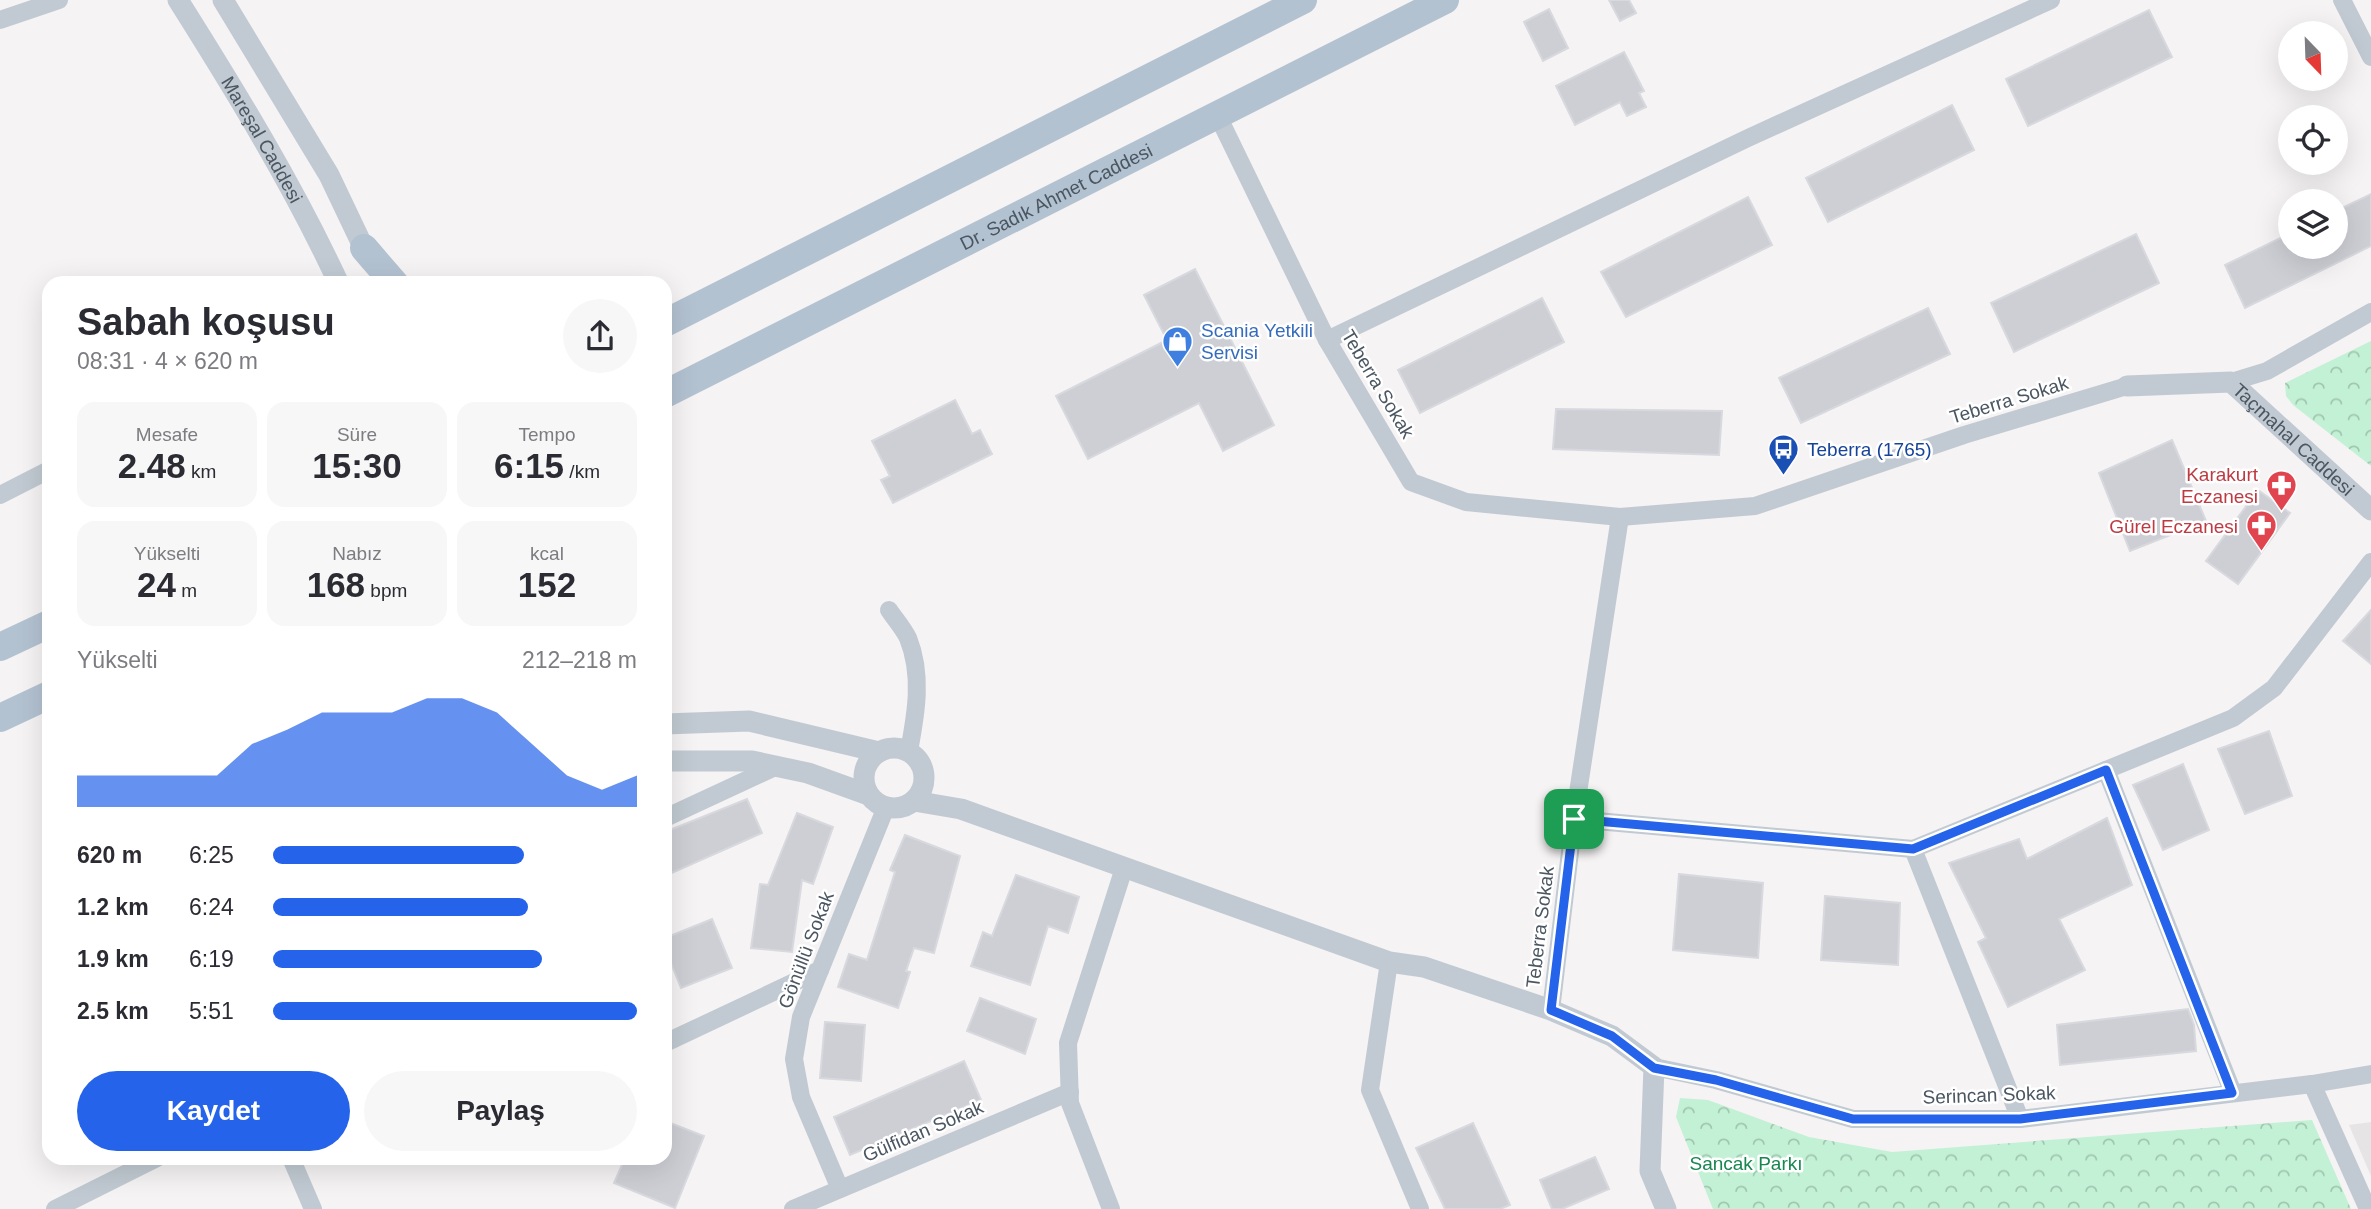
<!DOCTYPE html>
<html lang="tr">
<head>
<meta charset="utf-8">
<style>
  body { margin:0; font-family:Helvetica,sans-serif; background:#f7f7f7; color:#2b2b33; height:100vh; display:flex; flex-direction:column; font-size:26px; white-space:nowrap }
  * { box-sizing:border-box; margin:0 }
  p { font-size:23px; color:#7c7c81 }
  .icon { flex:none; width:38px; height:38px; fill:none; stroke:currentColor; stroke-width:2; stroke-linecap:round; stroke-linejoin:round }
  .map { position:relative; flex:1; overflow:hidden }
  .side { position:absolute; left:42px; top:276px; width:630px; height:889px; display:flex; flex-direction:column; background:#fff; border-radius:21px; box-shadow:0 7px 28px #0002 }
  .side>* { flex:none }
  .needle { width:46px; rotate:157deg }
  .controls { position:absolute; left:2278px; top:21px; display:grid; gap:14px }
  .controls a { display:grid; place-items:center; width:70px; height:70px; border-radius:50%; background:#fff; box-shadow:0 7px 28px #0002; font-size:35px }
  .pin { position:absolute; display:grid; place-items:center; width:60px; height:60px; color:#fff; margin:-30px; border-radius:14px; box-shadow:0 4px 10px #0006 }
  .round { display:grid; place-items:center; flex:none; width:74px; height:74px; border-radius:37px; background:#f7f7f7 }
  .overview { display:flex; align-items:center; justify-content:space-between; height:119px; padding:0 35px }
  h1 { font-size:38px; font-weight:800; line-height:52px }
  .metrics { display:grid; grid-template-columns:repeat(3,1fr); gap:10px; height:119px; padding:7px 35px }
  .metrics div { display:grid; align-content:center; border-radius:18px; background:#f7f7f7; text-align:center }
  .metrics b { font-size:35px; font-weight:800 }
  .metrics small { font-size:19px; font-weight:400 }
  .metrics p { font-size:19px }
  .chart { height:196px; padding:14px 35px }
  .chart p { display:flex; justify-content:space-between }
  .chart svg { width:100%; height:126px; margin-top:7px; fill:#2563eb; opacity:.7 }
  .primary-button { display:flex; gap:14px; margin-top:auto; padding:14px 35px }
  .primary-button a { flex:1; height:80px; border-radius:42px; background:#2563eb; color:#fff; font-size:28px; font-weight:800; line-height:80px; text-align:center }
  .primary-button a+a { background:#f7f7f7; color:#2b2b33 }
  ul { padding:0 35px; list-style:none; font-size:23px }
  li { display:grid; grid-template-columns:112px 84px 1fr; align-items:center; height:52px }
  li i { height:18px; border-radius:9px; background:#2563eb }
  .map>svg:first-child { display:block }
  .education { fill:#e6e4e5 }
  .forest { fill:url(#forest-crowns) }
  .building { fill:#cdcfd5; stroke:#d7d9de; stroke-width:2 }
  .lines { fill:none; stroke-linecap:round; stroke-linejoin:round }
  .minor { stroke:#c1cad2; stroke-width:18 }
  .tertiary { stroke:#c1cad2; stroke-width:21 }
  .primary { stroke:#b3c2d1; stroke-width:28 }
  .route-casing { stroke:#fff; stroke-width:14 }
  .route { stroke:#2563eb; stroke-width:9 }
  .labels { text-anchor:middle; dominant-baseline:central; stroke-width:5; stroke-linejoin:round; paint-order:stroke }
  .street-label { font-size:19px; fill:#4a5661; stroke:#fff }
  .shop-label { font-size:19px; fill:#366cbe; stroke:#fff; text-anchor:start }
  .transit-label { font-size:19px; fill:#164399; stroke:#fff; text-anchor:start }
  .health-label { font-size:19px; fill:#be3a42; stroke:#fff; text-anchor:end }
  .park-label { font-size:19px; fill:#17864f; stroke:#fff }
</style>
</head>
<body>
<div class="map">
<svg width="2371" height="1209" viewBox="0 0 2371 1209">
  <defs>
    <pattern id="forest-crowns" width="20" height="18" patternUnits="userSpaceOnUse" patternTransform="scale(1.75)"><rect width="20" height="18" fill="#c3f1d5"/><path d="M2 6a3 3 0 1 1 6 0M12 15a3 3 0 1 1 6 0" fill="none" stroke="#a0c6b0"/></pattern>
  </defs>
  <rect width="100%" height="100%" fill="#f5f3f3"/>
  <path class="education" d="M2371,1122V1176L2349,1125Z"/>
  <g class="forest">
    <path d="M2371,341V466L2293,405L2286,396L2285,383Z"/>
    <path d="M1680,1098L1708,1100L1809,1137L1892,1152L2312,1120L2351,1209H1713L1676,1117Z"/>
  </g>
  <g class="building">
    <path d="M1609,0H1629L1636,13L1620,21Z"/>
    <path d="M1549,9L1568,48L1543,61L1524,22Z"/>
    <path d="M2149,10L2172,57L2028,126L2006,79Z"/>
    <path d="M1624,52L1644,91L1639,93L1646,107L1627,116L1620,102L1575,125L1556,86Z"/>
    <path d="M1952,105L1974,150L1828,222L1806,178Z"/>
    <path d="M2371,194V246L2245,308L2225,265L2291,233V247H2336V211Z"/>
    <path d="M1748,197L1772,245L1626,317L1601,272Z"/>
    <path d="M2136,234L2159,283L2014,352L1991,303Z"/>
    <path d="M1195,269L1274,425L1223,451L1199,403L1088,459L1056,396L1167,340L1144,295Z"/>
    <path d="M1542,298L1564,342L1420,413L1398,370Z"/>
    <path d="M1928,308L1950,354L1801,423L1779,378Z"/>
    <path d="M955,400L972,434L980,430L992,454L893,503L881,480L890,476L872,441Z"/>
    <path d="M1556,409L1722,411L1719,455L1553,449Z"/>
    <path d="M2172,440L2206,521L2130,551L2099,473Z"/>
    <path d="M2258,490L2290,513L2238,584L2206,561Z"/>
    <path d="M2371,610V664L2343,641Z"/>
    <path d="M2269,731L2292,796L2245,814L2218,749Z"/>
    <path d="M2183,764L2209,830L2163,850L2133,785Z"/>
    <path d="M747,799L762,833L665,876V832Z"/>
    <path d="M797,813L833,827L813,884L802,880L792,952L751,948L760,884L768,885Z"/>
    <path d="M2107,818L2132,885L2059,919L2085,970L2008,1007L1978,942L1986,938L1949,863L2019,839L2027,859Z"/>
    <path d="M905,835L960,856L934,953L914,948L906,971L910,972L898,1008L838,987L849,954L867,960L895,872L890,870Z"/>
    <path d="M1679,874L1763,883L1758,958L1673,950Z"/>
    <path d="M1016,875L1079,897L1068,933L1048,926L1030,985L971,966L983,932L992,936Z"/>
    <path d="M1825,896L1900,903L1898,965L1821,960Z"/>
    <path d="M712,919L732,968L681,988L665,948V938Z"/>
    <path d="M980,998L1036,1019L1025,1054L967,1031Z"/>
    <path d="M2188,1009L2194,1025L2196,1051L2060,1065L2057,1025Z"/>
    <path d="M825,1022L865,1025L861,1081L820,1078Z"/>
    <path d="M964,1061L981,1100L850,1155L834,1117Z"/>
    <path d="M665,1121L704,1136L675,1208L614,1183L625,1158H665Z"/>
    <path d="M1473,1123L1510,1205L1500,1209H1445L1416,1148Z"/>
    <path d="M1595,1157L1609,1189L1562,1209H1552L1540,1180Z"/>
  </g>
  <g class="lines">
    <g class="minor">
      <path d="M2342,0L2371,57"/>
      <path d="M0,20L59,0"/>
      <path d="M1218,116L1327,340L1411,482L1466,502L1620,517L1755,506L1964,435L2127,386"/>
      <path d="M1327,340L1748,138L2051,0"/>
      <path d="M2231,382L2267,371L2371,312"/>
      <path d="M0,495L49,470"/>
      <path d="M889,610C895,619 903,628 908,638C923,675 916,714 909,751"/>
      <path d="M2106,770L2233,1093"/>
      <path d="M665,818L777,766"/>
      <path d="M1574,819L1913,849L2233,718L2274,688L2371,562"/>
      <path d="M1913,849L2020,1119"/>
      <path d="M1389,962L1370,1090L1420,1209"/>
      <path d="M1551,1010L1574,819L1620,517"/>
      <path d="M665,1043L820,970"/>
      <path d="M1654,1067L1716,1080L1853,1119H2020L2312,1084L2371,1074"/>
      <path d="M2312,1084L2368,1209"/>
      <path d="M291,1158L313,1209"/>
      <path d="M840,1189L801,1097L794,1059L801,1017L886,807"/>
      <path d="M55,1209L157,1158"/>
      <path d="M793,1209L1070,1092"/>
      <path d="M1111,1209L1070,1103L1068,1043L1124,868"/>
    </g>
    <g class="tertiary">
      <path id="s1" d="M178,0C236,92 293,185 339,284"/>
      <path d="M223,0L329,175L369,259"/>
      <path id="s2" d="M2127,386L2231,382L2371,510"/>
      <path d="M665,724L749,721L879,752"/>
      <circle cx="894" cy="778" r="30"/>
      <path d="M665,761H752L808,773L869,795"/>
      <path d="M914,801L961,809L1389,962L1424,967L1551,1010L1612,1036L1654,1067L1650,1171L1666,1209"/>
    </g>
    <g class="primary">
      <path d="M364,248L395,284"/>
      <path d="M665,323L1303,0"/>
      <path id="s3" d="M665,394L1445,0"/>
      <path d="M0,647L49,624"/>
      <path d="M0,718L49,695"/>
    </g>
  </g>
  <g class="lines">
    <defs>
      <path id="route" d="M2106,770L2232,1093L2020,1119H1853L1716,1080L1654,1068L1612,1036L1551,1010L1574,819L1913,849Z"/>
    </defs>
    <use href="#route" class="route-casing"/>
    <use href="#route" class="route"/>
  </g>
  <defs>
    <symbol id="shop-pin" viewBox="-11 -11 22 30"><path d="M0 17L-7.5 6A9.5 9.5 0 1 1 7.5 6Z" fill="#3f7fe0" stroke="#fff"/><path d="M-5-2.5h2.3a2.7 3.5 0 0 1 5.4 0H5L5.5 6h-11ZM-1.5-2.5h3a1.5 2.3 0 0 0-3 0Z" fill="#fff"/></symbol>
    <symbol id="bus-pin" viewBox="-11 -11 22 30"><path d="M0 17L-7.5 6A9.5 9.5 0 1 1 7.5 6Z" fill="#1a4fb4" stroke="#fff"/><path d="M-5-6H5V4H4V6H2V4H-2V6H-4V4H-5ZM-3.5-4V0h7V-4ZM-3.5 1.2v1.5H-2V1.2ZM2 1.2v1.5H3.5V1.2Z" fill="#fff"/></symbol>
    <symbol id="pharmacy-pin" viewBox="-11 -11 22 30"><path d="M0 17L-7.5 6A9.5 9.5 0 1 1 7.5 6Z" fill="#e0444e" stroke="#fff"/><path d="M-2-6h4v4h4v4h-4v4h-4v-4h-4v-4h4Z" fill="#fff"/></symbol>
  </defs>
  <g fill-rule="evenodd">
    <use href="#shop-pin" x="1160" y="324" width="35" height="47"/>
    <use href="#bus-pin" x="1766" y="432" width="35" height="47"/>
    <use href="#pharmacy-pin" x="2264" y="468" width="35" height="47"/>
    <use href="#pharmacy-pin" x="2244" y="508" width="35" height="47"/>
  </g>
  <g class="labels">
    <g class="street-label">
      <text stroke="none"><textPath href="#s1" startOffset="163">Mareşal Caddesi</textPath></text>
      <text stroke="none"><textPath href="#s3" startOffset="438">Dr. Sadık Ahmet Caddesi</textPath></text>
      <text transform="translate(1378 384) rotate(59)">Teberra Sokak</text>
      <text transform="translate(2009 400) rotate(-17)">Teberra Sokak</text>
      <text stroke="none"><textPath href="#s2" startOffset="189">Taçmahal Caddesi</textPath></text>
      <text transform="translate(1540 927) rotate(-83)">Teberra Sokak</text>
      <text transform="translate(806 950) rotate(-69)">Gönüllü Sokak</text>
      <text transform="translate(1989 1095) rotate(-2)">Serincan Sokak</text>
      <text transform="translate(923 1131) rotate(-23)">Gülfidan Sokak</text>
    </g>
    <g class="shop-label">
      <text x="1201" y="330">Scania Yetkili<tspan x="1201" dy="22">Servisi</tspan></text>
    </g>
    <g class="transit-label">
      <text x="1807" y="449">Teberra (1765)</text>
    </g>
    <g class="health-label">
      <text x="2258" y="474">Karakurt<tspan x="2258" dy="22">Eczanesi</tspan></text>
      <text x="2238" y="526">Gürel Eczanesi</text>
    </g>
    <g class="park-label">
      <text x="1746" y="1163">Sancak Parkı</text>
    </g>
  </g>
</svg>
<div class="controls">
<a><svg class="needle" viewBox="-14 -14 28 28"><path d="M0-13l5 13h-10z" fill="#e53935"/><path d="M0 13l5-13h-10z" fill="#7c7c81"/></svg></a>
<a><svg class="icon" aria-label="locate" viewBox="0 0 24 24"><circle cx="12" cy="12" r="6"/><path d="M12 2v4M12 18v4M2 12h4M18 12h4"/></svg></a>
<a><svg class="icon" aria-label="layers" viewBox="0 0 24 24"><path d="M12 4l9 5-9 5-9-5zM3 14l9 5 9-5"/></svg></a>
</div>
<div class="pin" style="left:1574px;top:819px;background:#1e9e55"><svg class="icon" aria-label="arrive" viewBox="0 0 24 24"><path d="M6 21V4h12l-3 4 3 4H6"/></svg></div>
<section class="side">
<div class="overview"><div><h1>Sabah koşusu</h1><p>08:31 · 4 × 620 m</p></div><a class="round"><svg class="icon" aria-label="share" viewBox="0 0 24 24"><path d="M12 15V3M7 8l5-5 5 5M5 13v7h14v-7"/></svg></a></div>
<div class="metrics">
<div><p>Mesafe</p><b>2.48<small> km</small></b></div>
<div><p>Süre</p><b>15:30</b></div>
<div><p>Tempo</p><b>6:15<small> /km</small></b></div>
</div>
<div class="metrics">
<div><p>Yükselti</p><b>24<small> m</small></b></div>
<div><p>Nabız</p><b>168<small> bpm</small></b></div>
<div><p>kcal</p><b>152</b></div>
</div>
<div class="chart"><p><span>Yükselti</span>212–218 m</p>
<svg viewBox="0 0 160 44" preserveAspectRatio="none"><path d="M0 44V33L10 33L20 33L30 33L40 33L50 22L60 17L70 11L80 11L90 11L100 6L110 6L120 11L130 22L140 33L150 38L160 33V44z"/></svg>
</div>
<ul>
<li><b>620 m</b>6:25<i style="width:69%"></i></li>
<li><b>1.2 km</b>6:24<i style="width:70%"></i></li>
<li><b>1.9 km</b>6:19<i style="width:74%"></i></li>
<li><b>2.5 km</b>5:51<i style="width:100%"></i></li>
</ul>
<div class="primary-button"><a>Kaydet</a><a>Paylaş</a></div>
</section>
</div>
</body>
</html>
